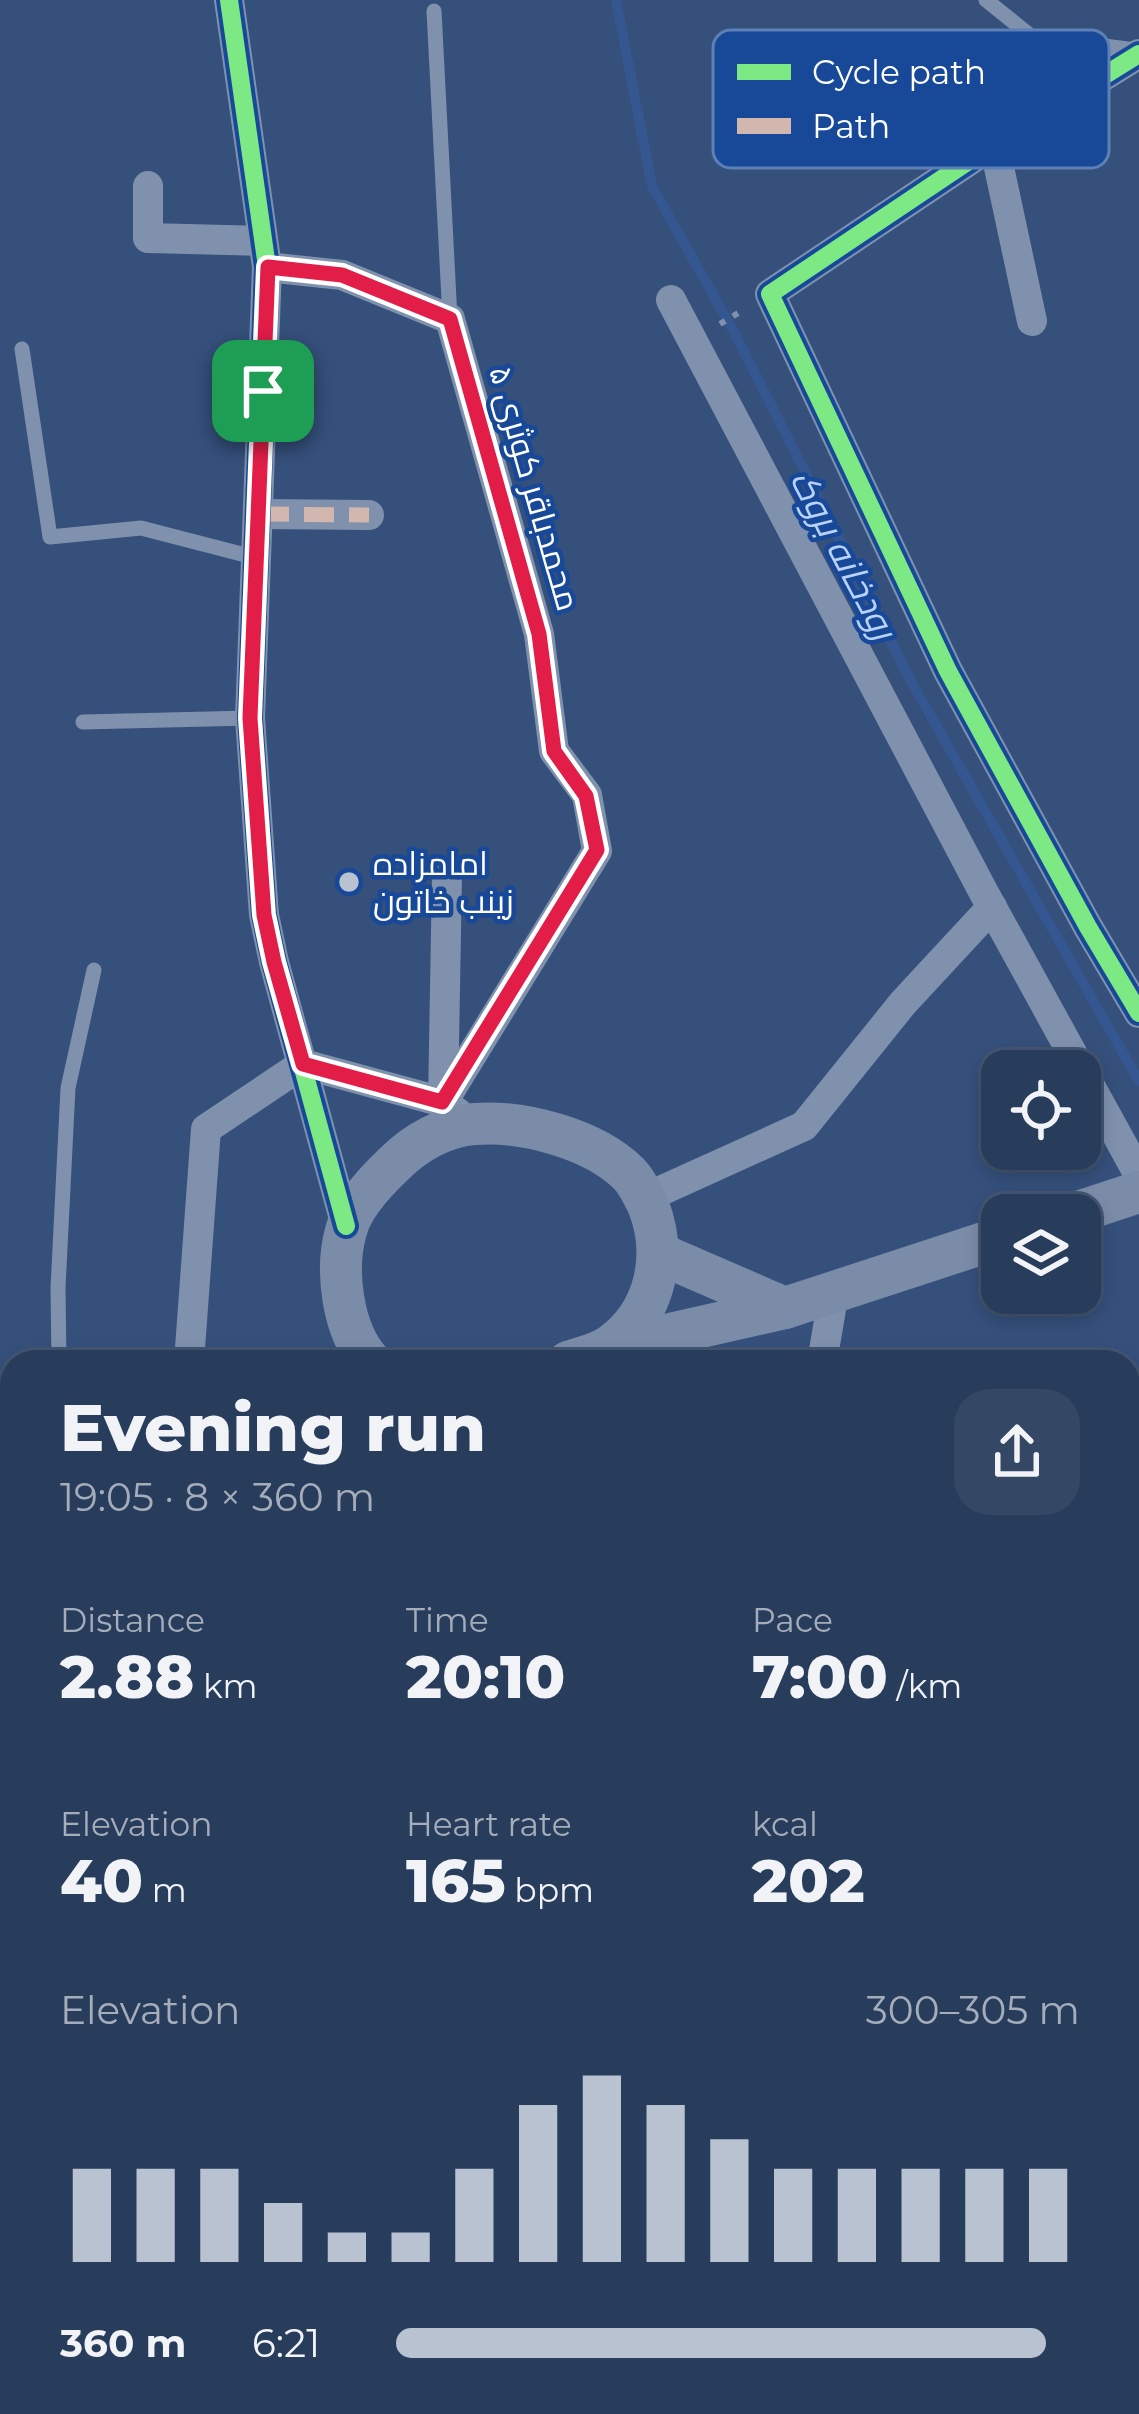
<!DOCTYPE html>
<html lang="en">
<head>
<meta charset="utf-8">
<style>
  body { margin:0; font-family:Montserrat,Cairo,sans-serif; background:#344765; color:#f1f3f6; height:100vh; display:flex; flex-direction:column; font-size:45px; white-space:nowrap }
  * { box-sizing:border-box; margin:0 }
  p { font-size:39px; color:#a5adbb }
  .icon { flex:none; width:66px; height:66px; fill:none; stroke:currentColor; stroke-width:2; stroke-linecap:round; stroke-linejoin:round }
  .map { position:relative; flex:1; overflow:hidden }
  .panel { position:absolute; left:0px; top:1350px; width:1140px; height:1065px; display:flex; flex-direction:column; background:#283c5c; border-radius:36px 36px 0 0; box-shadow:0 6px 18px #0003,0 0 0 3px #445672 }
  .panel>* { flex:none }
  .controls { position:absolute; left:981px; top:1050px; display:grid; gap:24px }
  .controls a { display:grid; place-items:center; width:120px; height:120px; border-radius:24px; background:#283c5c; box-shadow:0 6px 18px #0003,0 0 0 3px #445672; font-size:60px }
  .pin { position:absolute; display:grid; place-items:center; width:102px; height:102px; color:#fff; margin:-51px; border-radius:24px; box-shadow:0 6px 18px #0006 }
  .round { display:grid; place-items:center; flex:none; width:126px; height:126px; border-radius:36px; background:#344765 }
  .summary { display:flex; align-items:center; justify-content:space-between; height:204px; padding:0 60px }
  h1 { font-size:66px; font-weight:800; line-height:90px }
  .stats { display:grid; grid-template-columns:repeat(3,1fr); gap:18px; height:204px; padding:12px 60px }
  .stats div { display:grid; align-content:center }
  .stats b { font-size:60px; font-weight:800 }
  .stats small { font-size:33px; font-weight:400 }
  .stats p { font-size:33px }
  .chart { height:336px; padding:24px 60px }
  .chart p { display:flex; justify-content:space-between }
  .chart svg { width:100%; height:216px; margin-top:12px; stroke:#b8c2d1; stroke-width:6 }
  ul { padding:0 60px; list-style:none; font-size:39px }
  li { display:grid; grid-template-columns:192px 144px 1fr; align-items:center; height:90px }
  li i { height:30px; border-radius:15px; background:#b8c2d1 }
  .map>svg:first-child { display:block }
  .grass { fill:url(#grass-dots) }
  .lines { fill:none; stroke-linecap:round; stroke-linejoin:round }
  .stream { stroke:#355791; stroke-width:10 }
  .path { stroke:#7f91ad; stroke-width:6; stroke-dasharray:6 9; stroke-linecap:butt }
  .lane { stroke:#7f91ad; stroke-width:15 }
  .street { stroke:#7f91ad; stroke-width:30 }
  .secondary { stroke:#7b8ca9; stroke-width:42 }
  .quiet { stroke:#d1b7ad; stroke-width:15; stroke-dasharray:30 15; stroke-linecap:butt }
  .cycleway-casing { stroke:#184998; stroke-width:26 }
  .cycleway { stroke:#7ce984; stroke-width:18 }
  .route-casing { stroke:#fff; stroke-width:24 }
  .route { stroke:#e11d48; stroke-width:15 }
  .poi-dot { fill:#b8c2d1; stroke:#184998; stroke-width:4.5 }
  .labels { text-anchor:middle; dominant-baseline:central; stroke-width:9; stroke-linejoin:round; paint-order:stroke }
  .street-label { font-size:33px; fill:#fff; stroke:#184998 }
  .poi-label { font-size:33px; fill:#fff; stroke:#184998; text-anchor:start }
  .water-label { font-size:36px; font-style:italic; fill:#b9d2f8; stroke:#184998 }
  .key { fill:#184998; stroke:#5d80b7; stroke-width:3 }
  .key-label { font-size:33px; fill:#fff }
</style>
</head>
<body>
<div class="map">
<svg width="1139" height="2414" viewBox="0 0 1139 2414">
  <defs>
    <pattern id="grass-dots" width="8" height="8" patternUnits="userSpaceOnUse" patternTransform="scale(3)"><rect width="8" height="8" fill="#2d5fae"/><path d="M2 2h.1M6 6h.1" fill="none" stroke="#4c77ba" stroke-width="1.8" stroke-linecap="round"/></pattern>
  </defs>
  <rect width="100%" height="100%" fill="#35507b"/>
  <path class="grass" d="M1139,1937V2067H1132L1128,2061V1941Z"/>
  <g class="lines">
    <g class="stream">
      <path d="M616,0L652,186L735,334L912,683L1139,1081"/>
      <path d="M1051,2403L1072,2414"/>
    </g>
    <path class="path" d="M720,324L745,309"/>
    <g class="lane">
      <path d="M986,0L1032,37L1136,50"/>
      <path d="M434,11L450,319"/>
      <path d="M22,349L50,537L141,528L257,558"/>
      <path d="M83,722L250,718"/>
      <path d="M59,1362L58,1288L68,1088L94,970"/>
      <path d="M954,2403L977,2414"/>
    </g>
    <g class="street">
      <path d="M229,0L267,267L250,718L264,915L274,962L346,1226"/>
      <path d="M1139,54L994,144L770,294L948,671L1088,927L1139,1013"/>
      <path d="M994,144L1032,321"/>
      <path d="M148,186V238L262,241"/>
      <path d="M267,267L342,275L450,319L539,634L554,751L587,795L597,851L443,1102"/>
      <path d="M671,300L984,893L1139,1175"/>
      <path d="M259,514L369,515"/>
      <path d="M443,1102L447,875"/>
      <path d="M645,1198L804,1126L903,1003L992,907"/>
      <path d="M189,1362L206,1129L303,1064L443,1102L459,1114"/>
      <path d="M822,1362L834,1292"/>
      <path d="M0,1414H12"/>
      <path d="M0,1658L9,1664L12,1670"/>
      <path d="M0,2206L12,2216"/>
    </g>
    <g class="secondary">
      <path d="M1069,1215L1139,1192"/>
      <path d="M658,1253L785,1308"/>
      <path d="M608,1348L785,1308L1002,1237"/>
      <path d="M371,1362C342,1331 335,1270 346,1231C352,1206 376,1181 394,1164C415,1143 444,1126 475,1124C523,1120 594,1139 629,1174C637,1182 643,1195 648,1205C668,1255 656,1313 611,1345C599,1354 582,1357 568,1362"/>
      <path d="M0,1768L12,1773"/>
      <path d="M6,1829L12,1815"/>
      <path d="M1128,2354L1139,2360"/>
      <path d="M265,2414L273,2403"/>
    </g>
    <path class="quiet" d="M259,514L369,515"/>
    <defs>
      <g id="cycleway">
        <path d="M229,0L267,267L250,718L264,915L274,962L346,1226"/>
        <path d="M1139,54L994,144L770,294L948,671L1088,927L1139,1013"/>
      </g>
    </defs>
    <use href="#cycleway" class="cycleway-casing"/>
    <use href="#cycleway" class="cycleway"/>
  </g>
  <g class="lines">
    <defs>
      <path id="route" d="M268,267L342,275L450,319L539,634L554,751L586,796L597,850L442,1102L303,1064L274,962L264,915L250,718Z"/>
    </defs>
    <use href="#route" class="route-casing"/>
    <use href="#route" class="route"/>
  </g>
  <circle class="poi-dot" cx="349" cy="882" r="12"/>
  <g class="labels">
    <g class="street-label">
      <text transform="translate(535 488) rotate(74)">محمدباقر کوثری ۵</text>
    </g>
    <g class="poi-label">
      <text x="373" y="863">امامزاده<tspan x="373" dy="38">زینب خاتون</tspan></text>
    </g>
    <g class="water-label">
      <text transform="translate(844 554) rotate(62)">رودخانه بروک</text>
    </g>
  </g>
  <rect x="713" y="30" width="396" height="138" rx="18" class="key"/>
  <rect x="737" y="64" width="54" height="16" fill="#7ce984"/>
  <rect x="737" y="118" width="54" height="16" fill="#d1b7ad"/>
  <g class="key-label">
    <text x="812" y="84">Cycle path</text>
    <text x="812" y="138">Path</text>
  </g>
</svg>
<div class="controls">
<a><svg class="icon" aria-label="locate" viewBox="0 0 24 24"><circle cx="12" cy="12" r="6"/><path d="M12 2v4M12 18v4M2 12h4M18 12h4"/></svg></a>
<a><svg class="icon" aria-label="layers" viewBox="0 0 24 24"><path d="M12 4l9 5-9 5-9-5zM3 14l9 5 9-5"/></svg></a>
</div>
<div class="pin" style="left:263px;top:391px;background:#1e9e55"><svg class="icon" aria-label="arrive" viewBox="0 0 24 24"><path d="M6 21V4h12l-3 4 3 4H6"/></svg></div>
<section class="panel">
<div class="summary"><div><h1>Evening run</h1><p>19:05 · 8 × 360 m</p></div><a class="round"><svg class="icon" aria-label="share" viewBox="0 0 24 24"><path d="M12 15V3M7 8l5-5 5 5M5 13v7h14v-7"/></svg></a></div>
<div class="stats">
<div><p>Distance</p><b>2.88<small> km</small></b></div>
<div><p>Time</p><b>20:10</b></div>
<div><p>Pace</p><b>7:00<small> /km</small></b></div>
</div>
<div class="stats">
<div><p>Elevation</p><b>40<small> m</small></b></div>
<div><p>Heart rate</p><b>165<small> bpm</small></b></div>
<div><p>kcal</p><b>202</b></div>
</div>
<div class="chart"><p><span>Elevation</span>300–305 m</p>
<svg viewBox="0 0 160 44" preserveAspectRatio="none"><path d="M5 44V25M15 44V25M25 44V25M35 44V32M45 44V38M55 44V38M65 44V25M75 44V12M85 44V6M95 44V12M105 44V19M115 44V25M125 44V25M135 44V25M145 44V25M155 44V25"/></svg>
</div>
<ul>
<li><b>360 m</b>6:21<i style="width:95%"></i></li>
</ul>
</section>
</div>
</body>
</html>
